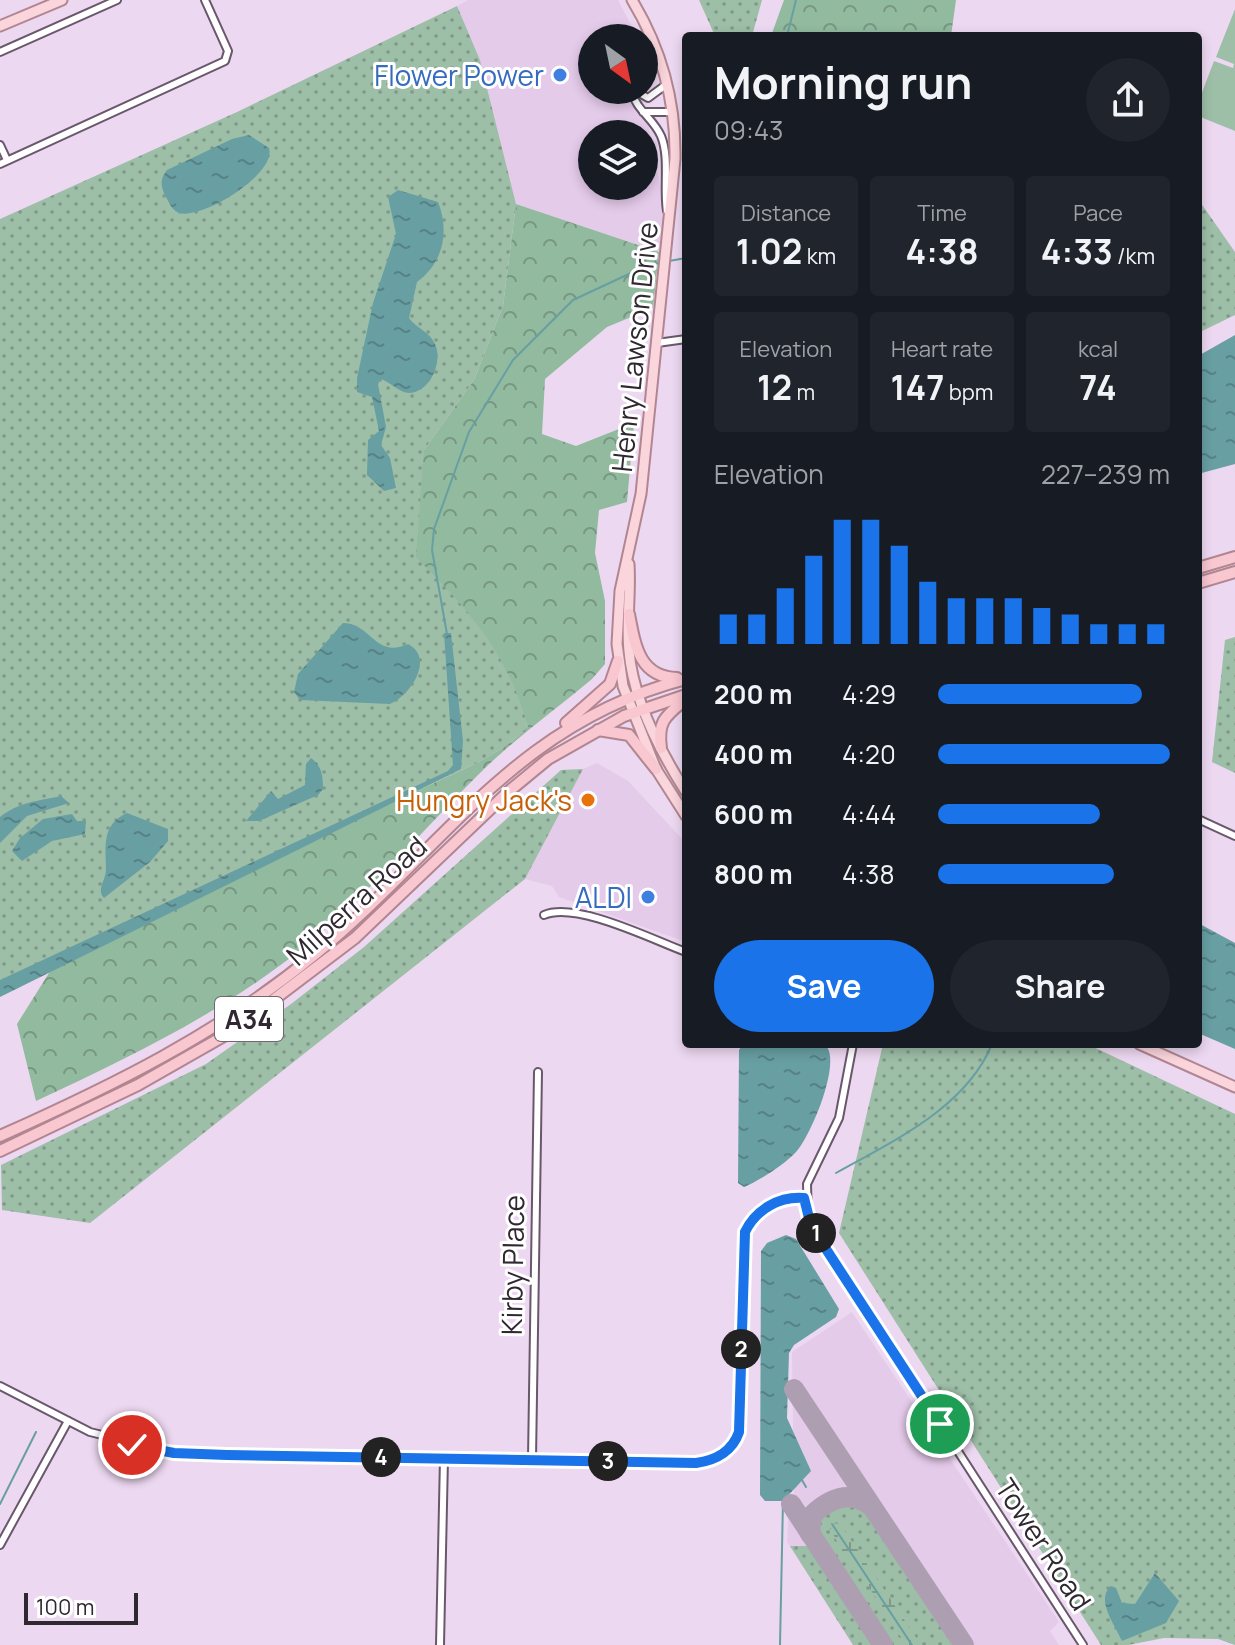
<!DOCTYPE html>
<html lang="en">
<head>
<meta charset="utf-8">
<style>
  body { margin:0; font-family:Manrope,sans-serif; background:#20242c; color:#f1f3f6; height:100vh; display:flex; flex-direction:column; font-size:30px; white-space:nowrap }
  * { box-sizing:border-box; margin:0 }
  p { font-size:26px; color:#9ea1a6 }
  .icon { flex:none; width:44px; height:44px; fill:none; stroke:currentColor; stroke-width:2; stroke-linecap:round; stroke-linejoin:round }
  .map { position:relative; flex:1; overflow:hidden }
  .details { position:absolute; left:682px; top:32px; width:520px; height:1016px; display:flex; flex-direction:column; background:#171b24; border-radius:8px; box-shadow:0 4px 12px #0003 }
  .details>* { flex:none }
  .needle { width:52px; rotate:147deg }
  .tools { position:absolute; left:578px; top:24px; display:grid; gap:16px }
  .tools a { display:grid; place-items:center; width:80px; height:80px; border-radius:50%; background:#171b24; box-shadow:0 4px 12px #0003; font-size:40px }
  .scale { position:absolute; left:24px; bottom:20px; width:114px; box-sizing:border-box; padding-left:8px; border:4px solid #302831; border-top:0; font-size:22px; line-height:28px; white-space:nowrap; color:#302831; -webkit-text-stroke:6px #fff; paint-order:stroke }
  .pin { position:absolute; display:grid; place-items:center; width:68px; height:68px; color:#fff; margin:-34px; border:4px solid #fff; border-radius:50%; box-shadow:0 2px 8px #0007 }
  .km { position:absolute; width:40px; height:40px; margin:-20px; border-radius:50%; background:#222; color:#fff; font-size:22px; line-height:40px; text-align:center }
  .round { display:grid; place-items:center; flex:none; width:84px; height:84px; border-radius:42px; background:#20242c }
  .head { display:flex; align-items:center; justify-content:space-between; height:136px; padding:0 32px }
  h1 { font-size:44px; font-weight:700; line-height:60px }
  .metrics { display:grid; grid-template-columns:repeat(3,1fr); gap:12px; height:136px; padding:8px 32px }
  .metrics div { display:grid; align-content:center; border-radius:8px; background:#20242c; text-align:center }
  .metrics b { font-size:34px; font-weight:700 }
  .metrics small { font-size:22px; font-weight:400 }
  .metrics p { font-size:22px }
  .chart { height:224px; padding:16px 32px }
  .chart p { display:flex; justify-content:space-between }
  .chart svg { width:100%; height:144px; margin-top:8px; stroke:#1a73e8; stroke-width:6 }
  .action { display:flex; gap:16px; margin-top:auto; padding:16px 32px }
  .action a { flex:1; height:92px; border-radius:48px; background:#1a73e8; color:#fff; font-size:32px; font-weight:700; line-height:92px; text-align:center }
  .action a+a { background:#20242c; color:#f1f3f6 }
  ul { padding:0 32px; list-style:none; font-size:26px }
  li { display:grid; grid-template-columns:128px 96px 1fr; align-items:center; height:60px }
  li i { height:20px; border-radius:10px; background:#1a73e8 }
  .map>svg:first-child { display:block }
  .built { fill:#e5cbea; fill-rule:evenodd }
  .grass { fill:url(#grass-dots) }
  .forest { fill:url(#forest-crowns) }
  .wetland { fill:url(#wetland-marsh) }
  .garden { fill:#9dbea7 }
  .water { fill:url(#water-ripples) }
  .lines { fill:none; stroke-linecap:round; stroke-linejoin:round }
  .stream { stroke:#689fa3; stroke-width:2 }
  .taxiway { stroke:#ae9eb2; stroke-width:20 }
  .minor-casing { stroke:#69576c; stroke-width:10 }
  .primary-casing { stroke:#b18691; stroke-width:13 }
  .trunk-casing { stroke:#b18691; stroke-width:14 }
  .minor { stroke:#fff; stroke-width:6 }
  .primary { stroke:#fad5dc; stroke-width:9 }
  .trunk { stroke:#f8c7d0; stroke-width:10 }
  .route-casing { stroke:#fff; stroke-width:16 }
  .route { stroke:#1a73e8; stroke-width:10 }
  .shop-dot { fill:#3f7fe0; stroke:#fff; stroke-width:3 }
  .food-dot { fill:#e8710a; stroke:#fff; stroke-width:3 }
  .labels { text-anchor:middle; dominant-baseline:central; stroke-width:6; stroke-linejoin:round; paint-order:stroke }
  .shield { fill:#fff; stroke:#6e686f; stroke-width:2 }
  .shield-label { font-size:26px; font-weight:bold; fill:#302831 }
  .shop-label { font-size:28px; fill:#366cbe; stroke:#fff; text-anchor:end }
  .street-label { font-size:28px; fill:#302831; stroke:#fff }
  .food-label { font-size:28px; fill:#c56008; stroke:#fff; text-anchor:end }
</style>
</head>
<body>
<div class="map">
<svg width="1235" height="1645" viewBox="0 0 1235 1645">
  <defs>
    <pattern id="grass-dots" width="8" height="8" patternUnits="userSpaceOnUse" patternTransform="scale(2)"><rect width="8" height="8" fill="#9dbea7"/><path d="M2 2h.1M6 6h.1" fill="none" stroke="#809a89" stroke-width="1.8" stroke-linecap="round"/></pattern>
    <pattern id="forest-crowns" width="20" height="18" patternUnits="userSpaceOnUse" patternTransform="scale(2)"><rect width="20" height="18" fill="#91ba9f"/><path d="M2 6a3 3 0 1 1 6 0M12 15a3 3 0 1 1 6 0" fill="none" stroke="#779782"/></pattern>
    <pattern id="wetland-marsh" width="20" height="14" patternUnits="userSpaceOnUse" patternTransform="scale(2)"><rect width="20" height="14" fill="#9dbea7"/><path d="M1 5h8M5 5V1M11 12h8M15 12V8" fill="none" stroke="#809a89"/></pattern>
    <pattern id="water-ripples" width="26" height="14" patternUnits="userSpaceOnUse" patternTransform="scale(2)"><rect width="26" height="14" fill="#689fa3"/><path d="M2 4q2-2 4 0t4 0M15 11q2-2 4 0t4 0" fill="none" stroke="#568285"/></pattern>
  </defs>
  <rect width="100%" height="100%" fill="#edd8f1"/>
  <g class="built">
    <path d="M468,0H618L638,38H592V90H640L651,138L657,142V170L665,204L659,252L516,204L480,60L457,6ZM592,134H644V186H592Z"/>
    <path d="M597,763L628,781L686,843V942L559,897L552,886L525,879L583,769Z"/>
    <path d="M852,1312L1059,1622L1050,1631L1059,1645H854L787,1542L789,1501L794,1499L792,1352Z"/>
  </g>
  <g class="grass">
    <path d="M699,0H762L752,36H715Z"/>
    <path d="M457,6L480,60L516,204L503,306L474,380L424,450L464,606L496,647L520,697L528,727L506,746L477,763L0,984V219L237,112Z"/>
    <path d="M1198,199L1235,252V315L1198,333Z"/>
    <path d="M1235,637V773L1212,762L1225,640Z"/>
    <path d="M583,769L525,879L90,1223L2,1210L1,1165L206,1064L291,1004L364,947L561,770Z"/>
    <path d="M883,1044H1087L1235,1114V1645L1218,1639L1164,1638L1128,1645H1101L839,1233Z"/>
    <path d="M842,1502L856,1504L871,1519L957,1645H889L818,1536V1517Z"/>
    <path d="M790,1546H813L878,1645H853Z"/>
  </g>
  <g class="forest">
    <path d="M784,0H956L951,36H771Z"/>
    <path d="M516,204L659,252L653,308L607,327L545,379L542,434L576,446L634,423L627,502L599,510L595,553L605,601V664L592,679C554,711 511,741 476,777C420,833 366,897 304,947C222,1013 130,1057 36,1101L17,1024L59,957L477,763L506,746L528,727C506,650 471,613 416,557L424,450L474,380L503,306Z"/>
  </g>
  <path class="wetland" d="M836,1523L843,1528L921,1645H906L849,1556L846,1559L830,1528Z"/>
  <path class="garden" d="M1235,9V131L1198,116V103L1214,61L1233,68L1234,64L1216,57Z"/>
  <g class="water">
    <path d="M249,135L269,148C277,174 202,220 179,213C171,210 168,200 164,193C160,183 161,178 167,170L232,139Z"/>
    <path d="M398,190L438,202C450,232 443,263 417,282L409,318C416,328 429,331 435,344C443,361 431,392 409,393C400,393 390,382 381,379L378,384L386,427L381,445L390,458L396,488L384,491L367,475L368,440L379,431L372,397L357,392V378L373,303L396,234L388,197Z"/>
    <path d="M1235,335V464L1198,474V356Z"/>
    <path d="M343,623C371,623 375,659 408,644C435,658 411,695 390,704L300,700L294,692L298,674Z"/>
    <path d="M444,633H451L463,741L461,769L0,997V980L448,771L453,765Z"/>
    <path d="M311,758C322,766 323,776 323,789L318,795L259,821H246L271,791L278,799L305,785L306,764Z"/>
    <path d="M61,796L69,803L27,816L0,843V817C19,802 38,801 61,796Z"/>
    <path d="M127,813L168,829V841L150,862L104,898C96,889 106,881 106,869C106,846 101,825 127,813Z"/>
    <path d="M72,814L77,821H86L85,834L52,841L22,861L12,851L20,838L43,819Z"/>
    <path d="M1198,923L1235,943V1049L1198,1033Z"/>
    <path d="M743,1044H820L827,1047C840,1066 811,1135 796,1152C784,1165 760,1180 744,1187L738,1183L739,1050Z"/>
    <path d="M786,1235L796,1239L839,1309L836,1317L794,1345L789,1353L787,1418L811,1471L783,1501H765L760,1495L761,1251L767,1243Z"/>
    <path d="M1155,1573L1179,1601L1166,1623L1122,1641C1115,1625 1095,1599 1111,1586L1116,1588L1122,1603L1135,1604Z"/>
  </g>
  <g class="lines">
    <g class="stream">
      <path d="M787,36L796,0"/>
      <path d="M669,261L686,258"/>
      <path d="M447,634L432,550L434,529L469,432L513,360L573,300L646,266L659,263"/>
      <path d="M836,1173C893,1141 966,1108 992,1044"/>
      <path d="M802,1480L806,1487"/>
      <path d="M0,1504L36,1432"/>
      <path d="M832,1524L912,1645"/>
      <path d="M780,1645L783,1501"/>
    </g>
    <g class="taxiway">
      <path d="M794,1389L964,1645"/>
      <path d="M791,1504L883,1645"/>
      <path d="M810,1534L812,1515C830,1498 850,1490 871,1506"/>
    </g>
    <defs>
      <g id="minor">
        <path d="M0,52L117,0"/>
        <path d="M631,90C636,110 653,118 661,136C670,158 663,188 667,211"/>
        <path d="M634,90L648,98L667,84"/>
        <path d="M643,112H672"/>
        <path d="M0,145L7,160"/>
        <path d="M0,164L225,61L228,51L205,0"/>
        <path d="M657,343L686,339"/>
        <path d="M1198,819L1235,836"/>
        <path d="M544,915C576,901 653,940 686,952"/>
        <path d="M853,1044L839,1118L807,1184L808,1219L1083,1645"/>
        <path d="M0,1386L90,1432L174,1453L708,1461L730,1448L739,1432L745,1232C756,1209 780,1196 804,1198"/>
        <path d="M532,1459L538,1072"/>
        <path d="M0,1545L68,1421"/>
        <path d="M440,1645L444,1458"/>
      </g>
      <g id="primary">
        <path d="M632,0C661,48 676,103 675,159L641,494L620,591L617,644L623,686L656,769L686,816"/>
        <path d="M0,26L62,0"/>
        <path d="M629,564C631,593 626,622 629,651C633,700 660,751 686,792"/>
        <path d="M1139,1044L1235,1087"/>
      </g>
      <g id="trunk">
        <path d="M1198,568L1235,557"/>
        <path d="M1198,583L1235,572"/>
        <path d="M629,614C635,645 639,677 677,678"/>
        <path d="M566,723L610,684L618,661"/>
        <path d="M598,730L629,735L656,769"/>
        <path d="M661,748C657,720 667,715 686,699"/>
        <path d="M0,1136C112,1086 218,1034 313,956C442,851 514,723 686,679"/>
        <path d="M0,1151L138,1085L231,1032L355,938L508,792L548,759L624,716L686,695"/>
      </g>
    </defs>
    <use href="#minor" class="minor-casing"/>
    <use href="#primary" class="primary-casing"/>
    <use href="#trunk" class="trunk-casing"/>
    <use href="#minor" class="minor"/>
    <use href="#primary" class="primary"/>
    <use href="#trunk" class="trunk"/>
  </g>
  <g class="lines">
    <defs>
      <path id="route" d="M132,1445L174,1453L227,1455L696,1463C716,1460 732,1452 739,1432L745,1232C756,1209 780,1196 804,1198L811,1226L940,1424"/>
    </defs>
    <use href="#route" class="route-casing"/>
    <use href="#route" class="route"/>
  </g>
  <g class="shop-dot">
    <circle cx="560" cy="75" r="8"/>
    <circle cx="648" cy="897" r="8"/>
  </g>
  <circle class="food-dot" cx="588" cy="800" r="8"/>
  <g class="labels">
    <rect class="shield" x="215" y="997" width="68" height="44" rx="6"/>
    <g class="shield-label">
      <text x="249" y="1019">A34</text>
    </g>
    <g class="shop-label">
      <text x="544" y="75">Flower Power</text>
      <text x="632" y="897">ALDI</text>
    </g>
    <g class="street-label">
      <text transform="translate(634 347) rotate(-84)">Henry Lawson Drive</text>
      <text transform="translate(356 900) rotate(-42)">Milperra Road</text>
      <text transform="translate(512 1265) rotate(-89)">Kirby Place</text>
      <text transform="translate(1044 1544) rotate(57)">Tower Road</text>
    </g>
    <g class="food-label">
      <text x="572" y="800">Hungry Jack's</text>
    </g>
  </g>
</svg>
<div class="tools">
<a><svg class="needle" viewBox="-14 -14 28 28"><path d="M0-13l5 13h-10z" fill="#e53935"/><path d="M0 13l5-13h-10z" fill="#9ea1a6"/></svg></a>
<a><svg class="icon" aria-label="layers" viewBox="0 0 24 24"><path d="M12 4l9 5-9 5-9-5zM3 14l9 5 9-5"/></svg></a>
</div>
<div class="scale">100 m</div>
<div class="pin" style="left:940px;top:1424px;background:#1e9e55"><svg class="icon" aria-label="arrive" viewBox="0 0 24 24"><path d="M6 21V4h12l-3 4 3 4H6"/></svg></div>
<div class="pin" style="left:132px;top:1445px;background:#d93025"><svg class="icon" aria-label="check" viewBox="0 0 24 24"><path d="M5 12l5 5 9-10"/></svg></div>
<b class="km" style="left:816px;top:1233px">1</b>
<b class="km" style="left:741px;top:1349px">2</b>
<b class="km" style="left:608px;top:1461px">3</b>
<b class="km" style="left:381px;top:1457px">4</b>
<section class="details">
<div class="head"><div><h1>Morning run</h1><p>09:43</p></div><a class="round"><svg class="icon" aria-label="share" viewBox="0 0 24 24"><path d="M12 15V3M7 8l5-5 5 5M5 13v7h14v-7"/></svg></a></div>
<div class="metrics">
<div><p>Distance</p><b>1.02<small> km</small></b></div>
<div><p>Time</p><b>4:38</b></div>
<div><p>Pace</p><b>4:33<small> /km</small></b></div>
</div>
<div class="metrics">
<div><p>Elevation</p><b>12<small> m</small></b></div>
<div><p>Heart rate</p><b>147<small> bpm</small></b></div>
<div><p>kcal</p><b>74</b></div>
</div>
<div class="chart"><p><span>Elevation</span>227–239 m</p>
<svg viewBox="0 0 160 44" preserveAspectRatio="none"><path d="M5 44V35M15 44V35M25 44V27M35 44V17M45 44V6M55 44V6M65 44V14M75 44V25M85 44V30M95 44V30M105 44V30M115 44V33M125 44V35M135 44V38M145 44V38M155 44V38"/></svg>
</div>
<ul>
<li><b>200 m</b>4:29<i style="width:88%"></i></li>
<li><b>400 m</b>4:20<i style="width:100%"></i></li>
<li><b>600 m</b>4:44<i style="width:70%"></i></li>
<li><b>800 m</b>4:38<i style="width:76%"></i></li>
</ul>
<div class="action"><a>Save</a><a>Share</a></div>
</section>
</div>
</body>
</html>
